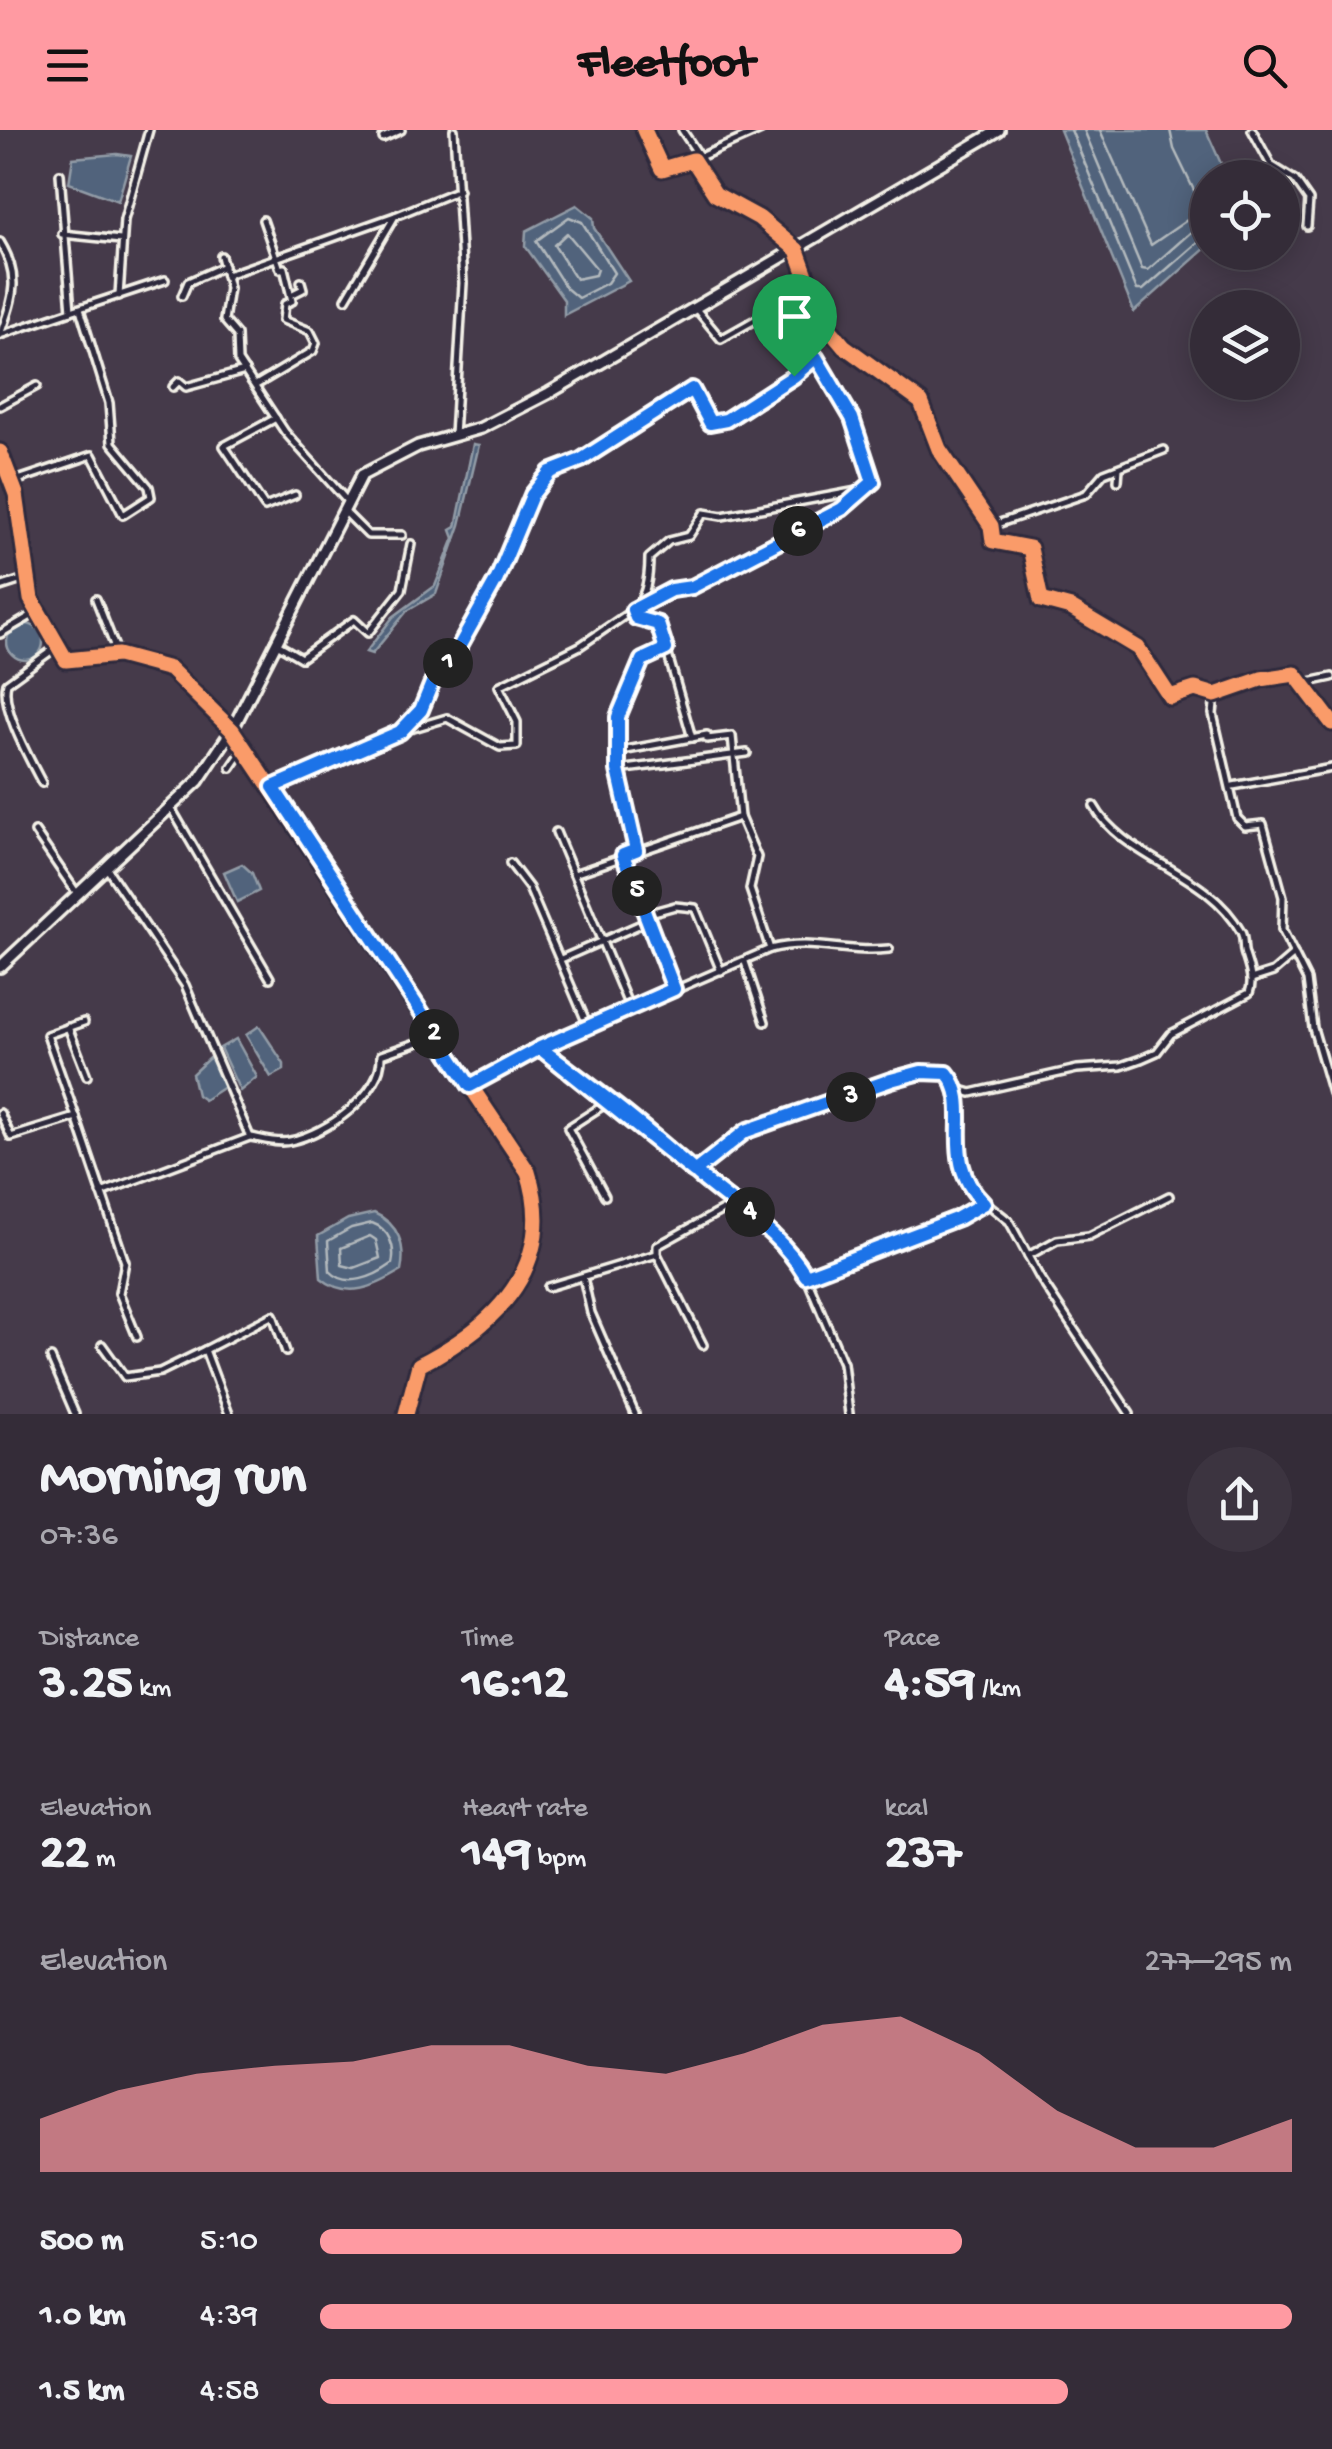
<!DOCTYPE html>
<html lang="en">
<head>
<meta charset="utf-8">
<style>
  body { margin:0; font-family:"Gochi Hand",sans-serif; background:#3c3440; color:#f1f3f6; height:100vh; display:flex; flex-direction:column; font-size:38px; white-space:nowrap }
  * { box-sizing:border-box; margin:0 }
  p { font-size:32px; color:#a9a7ae }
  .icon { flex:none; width:55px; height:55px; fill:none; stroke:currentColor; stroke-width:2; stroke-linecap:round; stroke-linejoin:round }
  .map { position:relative; height:1284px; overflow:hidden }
  .details { display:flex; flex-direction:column; background:#342c38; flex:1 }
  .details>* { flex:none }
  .buttons { position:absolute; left:1190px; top:30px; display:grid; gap:20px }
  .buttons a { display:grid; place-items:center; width:110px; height:110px; border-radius:50%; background:#342c38; box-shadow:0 5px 25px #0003,0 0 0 2px #4e4853; font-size:50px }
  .pin { position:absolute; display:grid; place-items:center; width:85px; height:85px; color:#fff; margin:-102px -42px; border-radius:50% 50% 50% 0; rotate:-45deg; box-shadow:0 0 10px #0007 }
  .pin .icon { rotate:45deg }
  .km { position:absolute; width:50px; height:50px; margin:-25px; border-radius:50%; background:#222; color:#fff; font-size:28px; line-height:50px; text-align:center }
  .round { display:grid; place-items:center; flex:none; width:105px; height:105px; border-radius:52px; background:#3c3440 }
  .head { display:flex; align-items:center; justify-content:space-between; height:170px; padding:0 40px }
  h1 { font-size:55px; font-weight:700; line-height:75px }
  .metrics { display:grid; grid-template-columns:repeat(3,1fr); gap:15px; height:170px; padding:10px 40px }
  .metrics div { display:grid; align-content:center }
  .metrics b { font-size:50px; font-weight:700 }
  .metrics small { font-size:28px; font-weight:400 }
  .metrics p { font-size:28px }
  .chart { height:280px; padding:20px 40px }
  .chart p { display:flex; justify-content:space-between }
  .chart svg { width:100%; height:180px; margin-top:10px; fill:#ff9aa2; opacity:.7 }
  ul { padding:0 40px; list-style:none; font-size:32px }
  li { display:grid; grid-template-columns:160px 120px 1fr; align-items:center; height:75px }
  li i { height:25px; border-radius:12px; background:#ff9aa2 }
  header { display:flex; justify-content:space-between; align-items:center; height:130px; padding:0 40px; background:#ff9aa2; color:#111; font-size:45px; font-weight:700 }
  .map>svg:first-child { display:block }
  .water { fill:#51647c; stroke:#929ca7; stroke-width:2.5 }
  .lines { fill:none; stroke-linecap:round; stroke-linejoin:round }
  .shore { stroke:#b3b9bd; stroke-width:2.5 }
  .minor-casing { stroke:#f4f1e8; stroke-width:12 }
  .trunk-casing { stroke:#f4f1e8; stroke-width:16 }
  .minor { stroke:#2f2a3d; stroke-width:5 }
  .trunk { stroke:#2f2a3d; stroke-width:9 }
  .cycleway-casing { stroke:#2f2a3d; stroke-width:21 }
  .cycleway { stroke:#fa9b69; stroke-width:15 }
  .route-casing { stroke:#fff; stroke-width:20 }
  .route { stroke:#1a73e8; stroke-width:12 }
</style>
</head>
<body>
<header><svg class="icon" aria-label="menu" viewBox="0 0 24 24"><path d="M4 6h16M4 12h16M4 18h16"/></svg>Fleetfoot<svg class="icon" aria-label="search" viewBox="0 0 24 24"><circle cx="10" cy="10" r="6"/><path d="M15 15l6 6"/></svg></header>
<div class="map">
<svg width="1332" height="1284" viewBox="0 0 1332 1284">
  <rect width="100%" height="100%" fill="#453a4a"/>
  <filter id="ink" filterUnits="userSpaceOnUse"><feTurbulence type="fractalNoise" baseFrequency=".01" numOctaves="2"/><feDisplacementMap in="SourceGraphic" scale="20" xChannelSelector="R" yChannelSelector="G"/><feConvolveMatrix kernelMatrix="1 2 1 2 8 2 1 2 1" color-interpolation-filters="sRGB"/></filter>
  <g filter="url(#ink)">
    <g class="water">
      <path d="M1060,0H1206L1227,47L1208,48L1207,117L1134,182Z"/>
      <path d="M117,24L131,26L118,71L69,53L73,28Z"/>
      <path d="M577,75L593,88L594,98L629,151L564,185V170L525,116L526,101Z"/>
      <path d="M473,314L479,315L460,395L436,464L407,481L372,524L366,522L393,487L435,456L454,408L451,400L456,397Z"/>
      <circle cx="25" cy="512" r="18"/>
      <path d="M242,734L252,743L259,761L237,772L224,742Z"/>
      <path d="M259,896L284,934V940L271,947L246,905Z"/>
      <path d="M236,909L257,947L240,961L220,918Z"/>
      <path d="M209,928L216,931L224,957L204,970L197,965L192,944Z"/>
      <path d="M374,1083C399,1094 406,1116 401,1141C375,1157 347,1170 321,1148L318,1106L348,1089Z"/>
    </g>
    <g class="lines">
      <g class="shore">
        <path d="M1071,0L1137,160H1143L1198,112L1208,110"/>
        <path d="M1084,0L1142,139L1148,140L1191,102L1208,98"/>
        <path d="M1100,0L1151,115L1203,79L1174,19L1170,0"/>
        <path d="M569,87L582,92L614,143L607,153L578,168L566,158L536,111Z"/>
        <path d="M567,103L597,139L595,145L576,149L554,115Z"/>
        <path d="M372,1093C389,1099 396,1117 392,1134C374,1147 347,1159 330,1141L328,1111L351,1098Z"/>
        <path d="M370,1106L376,1110L380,1128L354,1138L342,1135L341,1118Z"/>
      </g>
      <defs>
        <g id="minor">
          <path d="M454,0L463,153L454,306"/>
          <path d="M644,0L662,39L693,30L715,64L759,88L797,120L822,190L844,216L921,272L939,319L991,396L993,411L1030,418L1041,470L1071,478L1138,518L1170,567L1195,559L1215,565L1261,549L1295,544L1332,593"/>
          <path d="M682,0L700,27"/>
          <path d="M1252,0L1271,35L1295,50L1309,70L1307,96"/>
          <path d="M383,8L401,0"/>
          <path d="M693,30L761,0"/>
          <path d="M62,104L121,110"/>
          <path d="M0,112C22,148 12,170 0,205"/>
          <path d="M221,126L229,158L224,190L237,205L238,231L285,302L346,370"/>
          <path d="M227,145L395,86"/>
          <path d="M291,165L303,159L301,152"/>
          <path d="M119,166L124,90L149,0"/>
          <path d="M182,166L188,152L224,136"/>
          <path d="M346,169L395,86L459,60"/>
          <path d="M71,181L165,150"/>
          <path d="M0,205L71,181L60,44"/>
          <path d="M256,255L313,221L316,213L310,201L283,190L285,174L292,171L284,138L280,139L263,90"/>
          <path d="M173,257L179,251L186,257L245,241"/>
          <path d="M0,276L37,256"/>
          <path d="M276,288L224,316L265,377L295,365"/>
          <path d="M0,322L16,364L31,469L66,530L118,525L170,539L232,600L528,1042C558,1135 497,1195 419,1235L406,1284"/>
          <path d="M1118,351L1119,338"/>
          <path d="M12,352L92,325L123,385L151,367L149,357L112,313L109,273L80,179"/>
          <path d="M343,380L368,405H402"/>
          <path d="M991,396L1086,364L1104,343L1164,320"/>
          <path d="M0,457L28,448"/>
          <path d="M96,469L118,525"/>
          <path d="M641,473L692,457L841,379L873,352L852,288L785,173L721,209L697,180"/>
          <path d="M633,481L636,488L659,494L692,608"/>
          <path d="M0,504L36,483"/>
          <path d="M277,514L301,528L354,490L368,503L402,460L411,414"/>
          <path d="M1304,553L1332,547"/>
          <path d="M1215,565L1213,584L1237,688L1245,696L1263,694L1283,767L1282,800L1307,850L1313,898L1332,963"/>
          <path d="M402,600L421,580L432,553L453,526L497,449L532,365L550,342L581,330L692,259L710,293L726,291L815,227"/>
          <path d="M616,622L707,605V609L732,606L740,687L757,727L750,759L770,819"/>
          <path d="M231,638L246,616"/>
          <path d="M618,640L747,623"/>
          <path d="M42,653C30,630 0,577 7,553L58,516"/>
          <path d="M1233,656L1332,638"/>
          <path d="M273,657L400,602L447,588L500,617L517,616V592L499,556L580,516L633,480C647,467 649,446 649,428L669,411L689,406L704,383L722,386L868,359"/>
          <path d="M171,678L270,848"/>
          <path d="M35,702L76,762"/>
          <path d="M556,702L630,879"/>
          <path d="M635,721L618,640L617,587L642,529L666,519"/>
          <path d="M624,726L674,859"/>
          <path d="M510,733L529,758L588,896"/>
          <path d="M574,744L740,687"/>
          <path d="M646,784L675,776L695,778L721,841"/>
          <path d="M561,829L648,791"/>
          <path d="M745,832L765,892"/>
          <path d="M1251,849L1273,842L1294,824"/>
          <path d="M68,897L87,946"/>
          <path d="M540,918L771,1099L806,1146L843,1233L849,1284"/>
          <path d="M470,957L540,918L770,819C814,808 845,824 889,819"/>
          <path d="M957,959L971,963L1077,939L1121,936L1141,929L1157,922L1171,904L1249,863C1254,850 1249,838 1245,825C1242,817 1245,810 1241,802C1208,741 1123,729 1094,676"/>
          <path d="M0,983L11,1007L76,987L125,1132L119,1163L137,1207"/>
          <path d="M76,987L47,905L84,892"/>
          <path d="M251,1007C262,1009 279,1014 290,1011C326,1004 383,964 381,925L436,906"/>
          <path d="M694,1042L746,1001L891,950L921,942L947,943L957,959V1026L962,1044L975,1064L1009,1091L1040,1148L1130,1284"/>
          <path d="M101,1063L250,1007L185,855L106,737"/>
          <path d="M605,1066L568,998L610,971"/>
          <path d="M1028,1126L1057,1110L1089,1106L1169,1066"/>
          <path d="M806,1146L942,1095L984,1073"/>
          <path d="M583,1147L591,1183L635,1284"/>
          <path d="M548,1157L657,1124"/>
          <path d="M102,1215L125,1247L160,1242L205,1220"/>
          <path d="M703,1215L657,1124V1116L737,1072"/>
          <path d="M51,1228L75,1284"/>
          <path d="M229,1284L205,1220L273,1185L286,1222"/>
        </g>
        <path id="trunk" d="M0,837L198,651L232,600L362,345L418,316L481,298L549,263L999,0"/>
      </defs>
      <use href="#minor" class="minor-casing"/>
      <use href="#trunk" class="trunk-casing"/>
      <use href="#minor" class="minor"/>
      <use href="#trunk" class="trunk"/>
      <defs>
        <g id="cycleway">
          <path d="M644,0L662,39L693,30L715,64L759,88L797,120L822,190L844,216L921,272L939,319L991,396L993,411L1030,418L1041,470L1071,478L1138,518L1170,567L1195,559L1215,565L1261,549L1295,544L1332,593"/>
          <path d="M0,322L16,364L31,469L66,530L118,525L170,539L232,600L528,1042C558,1135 497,1195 419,1235L406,1284"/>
        </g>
      </defs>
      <use href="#cycleway" class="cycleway-casing"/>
      <use href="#cycleway" class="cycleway"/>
    </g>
  </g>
  <g class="lines" filter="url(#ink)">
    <defs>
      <path id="route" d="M794,246L726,290L710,293L692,259L581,330L550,342L532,365L497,449L454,526L432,553L421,580L400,602L273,657L470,956L540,918L694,1042L746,1001L891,950L921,942L947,943C976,977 937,1028 984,1073L958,1088L806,1146C777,1098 735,1078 695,1042C646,998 593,957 540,918L674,859L623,725L636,720L618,640V587L642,530L666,519L658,494L636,488L633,480L671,460L692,457L842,379L873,352L852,288L816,227L794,246"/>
    </defs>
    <use href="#route" class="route-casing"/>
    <use href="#route" class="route"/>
  </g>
</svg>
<div class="buttons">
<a><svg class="icon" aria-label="locate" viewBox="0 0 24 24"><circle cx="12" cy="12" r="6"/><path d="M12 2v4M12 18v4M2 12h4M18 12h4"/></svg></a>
<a><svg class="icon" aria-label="layers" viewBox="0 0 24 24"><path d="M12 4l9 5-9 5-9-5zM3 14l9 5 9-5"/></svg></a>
</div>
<div class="pin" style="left:794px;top:246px;background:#1e9e55"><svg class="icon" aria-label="arrive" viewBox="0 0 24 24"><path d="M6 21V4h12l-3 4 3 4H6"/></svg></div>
<b class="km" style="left:448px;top:533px">1</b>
<b class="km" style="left:434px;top:904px">2</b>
<b class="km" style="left:851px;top:967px">3</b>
<b class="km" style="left:750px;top:1082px">4</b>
<b class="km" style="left:637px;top:761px">5</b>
<b class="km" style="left:798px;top:401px">6</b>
</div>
<section class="details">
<div class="head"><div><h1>Morning run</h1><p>07:36</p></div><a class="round"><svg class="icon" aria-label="share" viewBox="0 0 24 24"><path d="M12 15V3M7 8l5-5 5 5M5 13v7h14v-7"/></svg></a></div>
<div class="metrics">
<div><p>Distance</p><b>3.25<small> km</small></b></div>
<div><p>Time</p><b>16:12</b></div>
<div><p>Pace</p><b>4:59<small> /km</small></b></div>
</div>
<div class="metrics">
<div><p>Elevation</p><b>22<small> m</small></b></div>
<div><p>Heart rate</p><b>149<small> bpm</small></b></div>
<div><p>kcal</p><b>237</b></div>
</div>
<div class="chart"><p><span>Elevation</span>277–295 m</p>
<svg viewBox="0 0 160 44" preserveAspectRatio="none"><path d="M0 44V31L10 24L20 20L30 18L40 17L50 13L60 13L70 18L80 20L90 15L100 8L110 6L120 15L130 29L140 38L150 38L160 31V44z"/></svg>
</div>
<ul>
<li><b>500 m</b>5:10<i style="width:66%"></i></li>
<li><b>1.0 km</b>4:39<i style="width:100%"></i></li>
<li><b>1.5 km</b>4:58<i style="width:77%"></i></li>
</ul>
</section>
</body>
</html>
